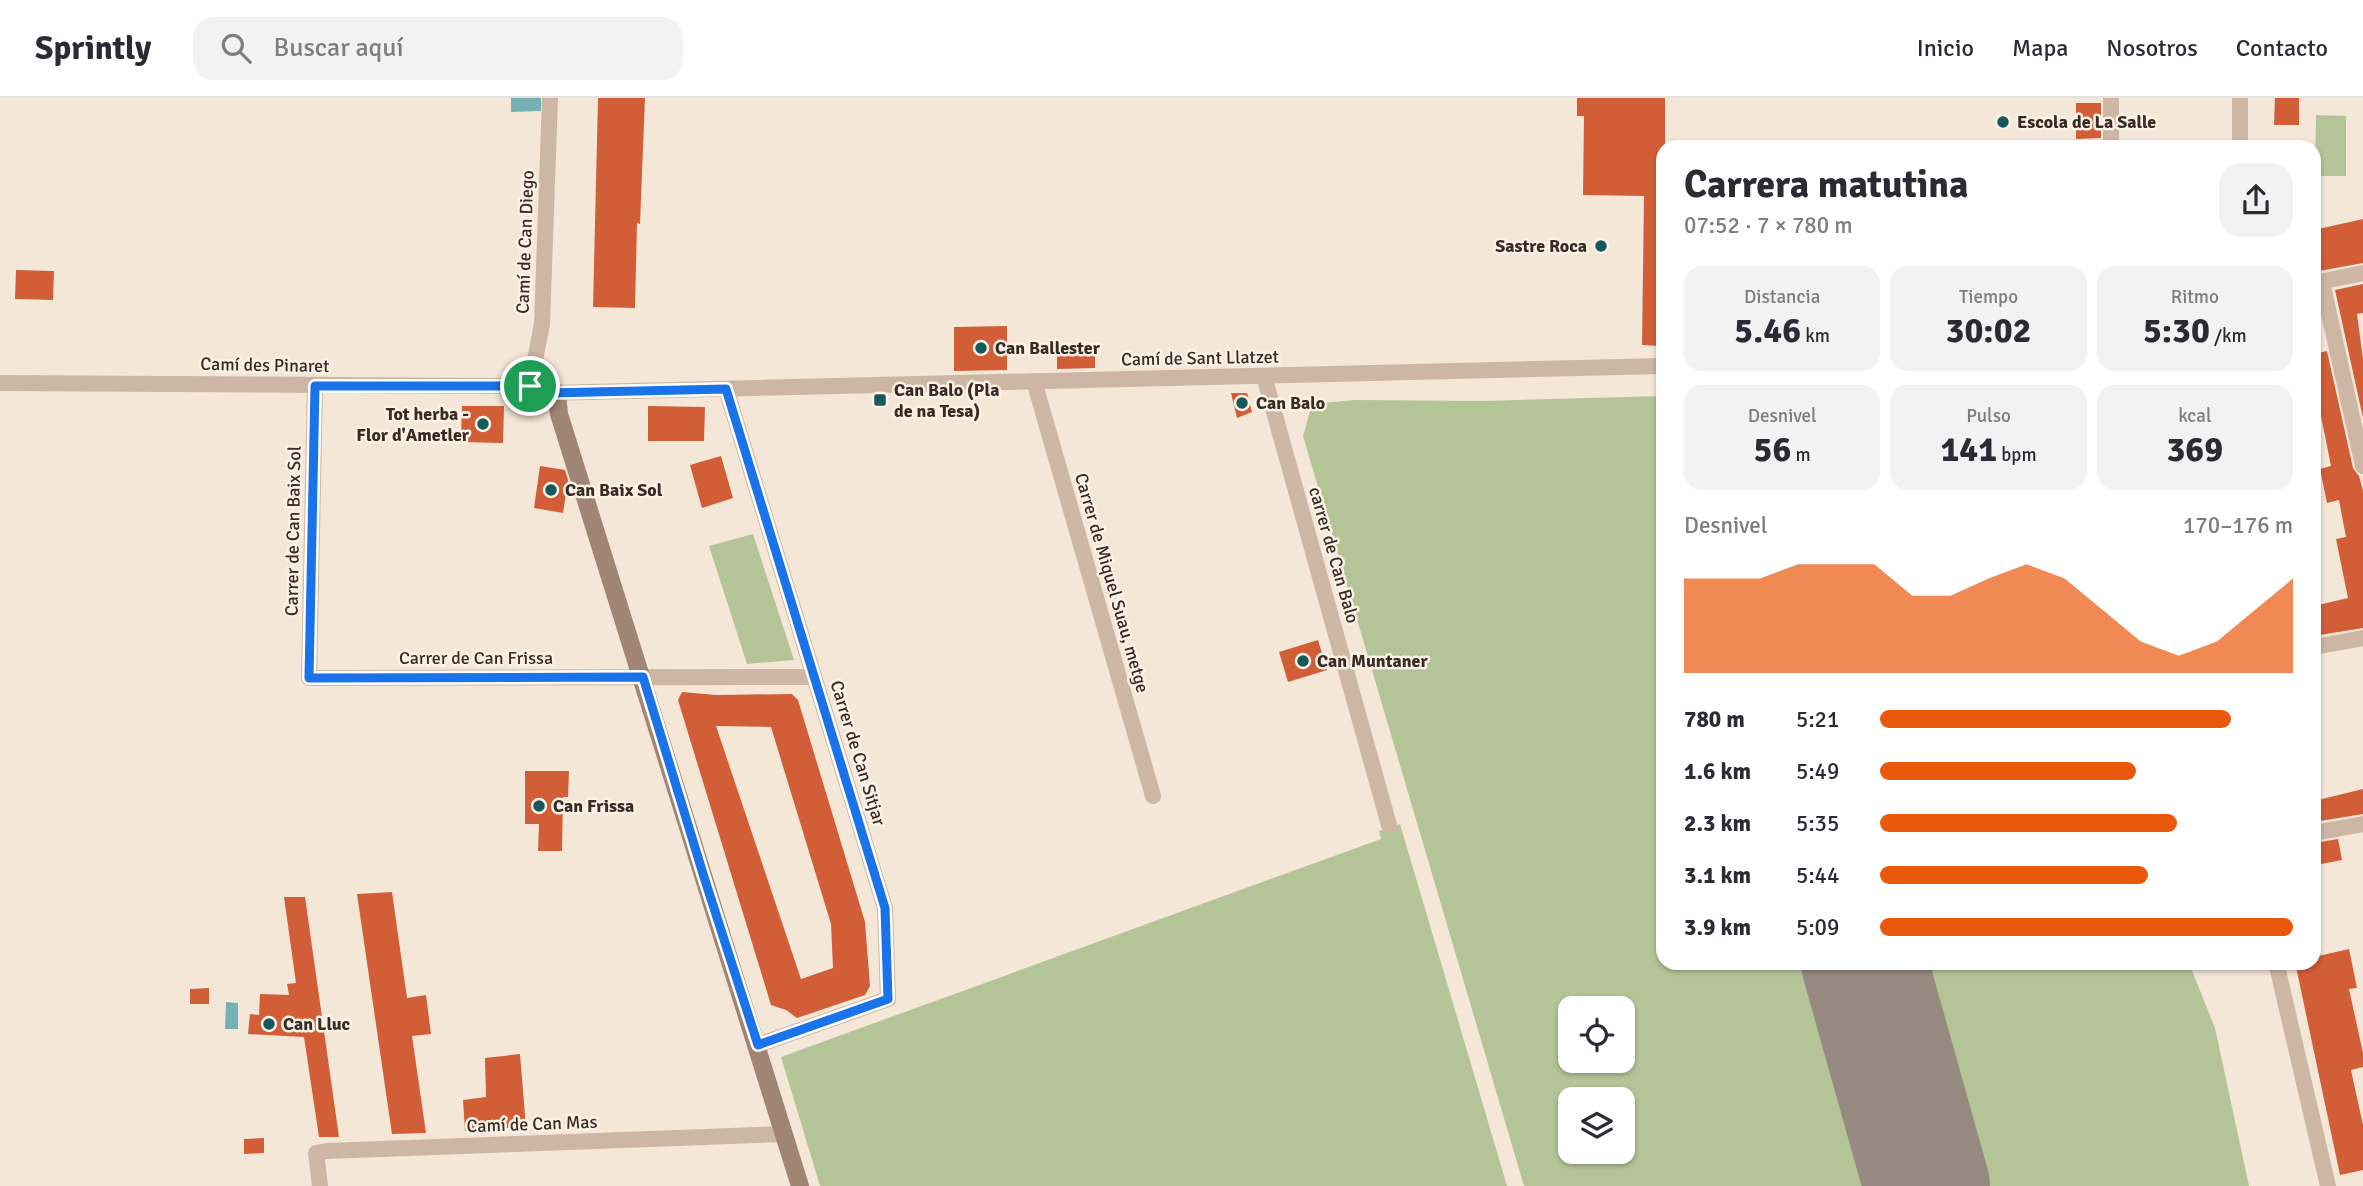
<!DOCTYPE html>
<html lang="es">
<head>
<meta charset="utf-8">
<style>
  body { margin:0; font-family:Signika,sans-serif; background:#f2f2f3; color:#2b2b33; height:100vh; display:flex; flex-direction:column; font-size:26px; white-space:nowrap }
  * { box-sizing:border-box; margin:0 }
  p { font-size:23px; color:#7c7c81 }
  .icon { flex:none; width:38px; height:38px; fill:none; stroke:currentColor; stroke-width:2; stroke-linecap:round; stroke-linejoin:round }
  .map { position:relative; flex:1; overflow:hidden }
  .details { position:absolute; left:1656px; top:42px; width:665px; height:830px; display:flex; flex-direction:column; background:#fff; border-radius:21px; box-shadow:0 2px 5px #0004 }
  .details>* { flex:none }
  .fabs { position:absolute; left:1558px; top:898px; display:grid; gap:14px }
  .fabs a { display:grid; place-items:center; width:77px; height:77px; border-radius:14px; background:#fff; box-shadow:0 2px 5px #0004; font-size:35px }
  .pin { position:absolute; display:grid; place-items:center; width:60px; height:60px; color:#fff; margin:-30px; border:4px solid #fff; border-radius:50%; box-shadow:0 2px 7px #0007 }
  .round { display:grid; place-items:center; flex:none; width:74px; height:74px; border-radius:21px; background:#f2f2f3 }
  .headline { display:flex; align-items:center; justify-content:space-between; height:119px; padding:0 28px }
  h1 { font-size:38px; font-weight:800; line-height:52px }
  .metrics { display:grid; grid-template-columns:repeat(3,1fr); gap:10px; height:119px; padding:7px 28px }
  .metrics div { display:grid; align-content:center; border-radius:18px; background:#f2f2f3; text-align:center }
  .metrics b { font-size:35px; font-weight:800 }
  .metrics small { font-size:19px; font-weight:400 }
  .metrics p { font-size:19px }
  .chart { height:196px; padding:14px 28px }
  .chart p { display:flex; justify-content:space-between }
  .chart svg { width:100%; height:126px; margin-top:7px; fill:#ea580c; opacity:.7 }
  ul { padding:0 28px; list-style:none; font-size:23px }
  li { display:grid; grid-template-columns:112px 84px 1fr; align-items:center; height:52px }
  li i { height:18px; border-radius:9px; background:#ea580c }
  header { display:flex; align-items:center; gap:42px; box-sizing:border-box; height:98px; padding:0 35px; background:#fff; border-bottom:2px solid #e1e1e2 }
  header strong { font-size:33px }
  nav { display:flex; gap:38px; margin-inline-start:auto; font-size:24px }
  .search { width:490px; height:63px; background:#f2f2f3; display:flex; align-items:center; gap:18px; box-sizing:border-box; padding:0 24px; border-radius:21px; color:#7c7c81; font-size:26px }
  .map>svg:first-child { display:block }
  .green { fill:#b5c497; fill-rule:evenodd }
  .water { fill:#75b1b3 }
  .lines { fill:none; stroke-linecap:round; stroke-linejoin:round }
  .runway { stroke:#96897f; stroke-width:126 }
  .building { fill:#d25e38; fill-rule:evenodd }
  .street { stroke:#cdb6a3; stroke-width:16 }
  .secondary { stroke:#a18574; stroke-width:18 }
  .route-casing { stroke:#fff; stroke-width:14 }
  .route { stroke:#1a73e8; stroke-width:9 }
  .poi-dot { fill:#17585c; stroke:#fbf1e5; stroke-width:2.5 }
  .labels { text-anchor:middle; dominant-baseline:central; stroke-width:5; stroke-linejoin:round; paint-order:stroke }
  .poi-label { font-size:18px; font-weight:bold; fill:#372b26; stroke:#fbf1e5; text-anchor:start }
  .street-label { font-size:18px; fill:#372b26; stroke:#fbf1e5 }
</style>
</head>
<body>
<header>
<strong>Sprintly</strong>
<div class="search"><svg class="icon" aria-label="search" viewBox="0 0 24 24"><circle cx="10" cy="10" r="6"/><path d="M15 15l6 6"/></svg>Buscar aquí</div>
<nav><a>Inicio</a><a>Mapa</a><a>Nosotros</a><a>Contacto</a></nav>
</header>
<div class="map">
<svg width="2363" height="1088" viewBox="0 0 2363 1088">
  <rect width="100%" height="100%" fill="#f4e7d8"/>
  <g class="green">
    <path d="M2316,17L2346,18V78H2315Z"/>
    <path d="M1662,298V864L1832,865L1895,1088H1524L1303,338L1312,306L1355,302L1483,303ZM1622,910V962H1570V910ZM1622,1001V1054H1570V1001Z"/>
    <path d="M753,436L794,562L747,566L709,448Z"/>
    <path d="M1400,726L1507,1088H820L781,959L1381,741L1379,733Z"/>
    <path d="M1897,865H2189L2215,930L2249,1088H1961Z"/>
  </g>
  <g class="water">
    <path d="M511,0H541V13L511,14Z"/>
    <path d="M226,904L238,905V931H225Z"/>
  </g>
  <g class="lines">
    <path class="runway" d="M1864,864L1927,1088"/>
  </g>
  <g class="building">
    <path d="M598,0H645L640,126L637,125L635,210L593,209Z"/>
    <path d="M1577,0H1665V49H1662L1661,248L1642,247L1644,98L1583,97L1584,18H1577Z"/>
    <path d="M2275,0H2299V27H2274Z"/>
    <path d="M2076,5H2101V40L2076,41Z"/>
    <path d="M2363,121V165L2314,174V132Z"/>
    <path d="M16,172L54,173L53,202L15,201Z"/>
    <path d="M2363,186V215L2357,216L2363,261V320L2335,192Z"/>
    <path d="M1007,228V272L954,273V229Z"/>
    <path d="M1095,246V270L1057,271V247Z"/>
    <path d="M2327,253L2353,370L2359,378L2363,393V530L2314,538V508L2348,500L2336,441L2346,439L2339,402L2327,405L2320,371L2331,368L2314,283V256Z"/>
    <path d="M1231,295H1247L1252,314L1237,320Z"/>
    <path d="M462,308H504L503,345L461,344Z"/>
    <path d="M648,308L705,309L704,343H648Z"/>
    <path d="M721,358L733,400L702,410L690,367Z"/>
    <path d="M540,368L565,372L568,382L563,415L534,410Z"/>
    <path d="M1318,542L1327,572L1288,584L1279,554Z"/>
    <path d="M682,594L716,597L792,596L798,602L865,824L870,888L865,897L797,920L786,912L771,907L678,602ZM716,628L771,629L831,826L833,870L801,881Z"/>
    <path d="M525,673H569L568,699H563L562,753H538L539,726H525Z"/>
    <path d="M2363,691V716L2314,724V703Z"/>
    <path d="M2338,741L2342,762L2316,767L2314,745Z"/>
    <path d="M392,794L407,900L426,897L431,936L412,938L426,1035L392,1036L357,796Z"/>
    <path d="M284,799H305L339,1039H319L304,939L248,936L250,916L259,917L260,896L289,897L287,886L296,885Z"/>
    <path d="M2349,851L2357,890L2349,891L2363,955V969L2351,972L2363,1027V1072L2340,1077L2295,864H2314V859Z"/>
    <path d="M209,890V906H190V891Z"/>
    <path d="M520,956L526,1029L465,1033L463,1002L486,999L485,960Z"/>
    <path d="M264,1040V1055L244,1056V1041Z"/>
  </g>
  <g class="lines">
    <g class="street">
      <path d="M2111,0V49"/>
      <path d="M2240,49V0"/>
      <path d="M2322,184L2363,368"/>
      <path d="M2314,185L2363,175"/>
      <path d="M1264,278L1389,727"/>
      <path d="M1034,283L1153,698"/>
      <path d="M0,285L530,288L549,295L1662,268"/>
      <path d="M315,288L309,580L814,579"/>
      <path d="M530,288L542,226L550,0"/>
      <path d="M726,291L885,810L888,901L758,947"/>
      <path d="M2314,549L2363,540"/>
      <path d="M2314,735L2363,726"/>
      <path d="M2276,864L2328,1088"/>
      <path d="M320,1088L316,1055L327,1053L784,1036"/>
    </g>
    <path class="secondary" d="M557,295L559,316C641,573 719,831 800,1088"/>
  </g>
  <g class="lines">
    <defs>
      <path id="route" d="M315,288H530L549,295L726,291L885,810L888,901L758,947L704,779L643,579L309,580Z"/>
    </defs>
    <use href="#route" class="route-casing"/>
    <use href="#route" class="route"/>
  </g>
  <g class="poi-dot">
    <circle cx="2003" cy="24" r="7"/>
    <circle cx="1601" cy="148" r="7"/>
    <circle cx="981" cy="250" r="7"/>
    <rect x="873" y="295" width="14" height="14" rx="3.5"/>
    <circle cx="1242" cy="305" r="7"/>
    <circle cx="483" cy="326" r="7"/>
    <circle cx="551" cy="392" r="7"/>
    <circle cx="1303" cy="563" r="7"/>
    <circle cx="539" cy="708" r="7"/>
    <circle cx="269" cy="926" r="7"/>
  </g>
  <g class="labels">
    <g class="poi-label">
      <text x="2017" y="24">Escola de La Salle</text>
      <text x="1587" y="148" text-anchor="end">Sastre Roca</text>
      <text x="995" y="250">Can Ballester</text>
      <text x="894" y="292">Can Balo (Pla<tspan x="894" dy="21">de na Tesa)</tspan></text>
      <text x="1256" y="305">Can Balo</text>
      <text x="469" y="316" text-anchor="end">Tot herba -<tspan x="469" dy="21">Flor d'Ametler</tspan></text>
      <text x="565" y="392">Can Baix Sol</text>
      <text x="1317" y="563">Can Muntaner</text>
      <text x="553" y="708">Can Frissa</text>
      <text x="283" y="926">Can Lluc</text>
    </g>
    <g class="street-label">
      <text transform="translate(525 144) rotate(-88)">Camí de Can Diego</text>
      <text transform="translate(1200 260) rotate(-1)">Camí de Sant Llatzet</text>
      <text transform="translate(265 267) rotate(1)">Camí des Pinaret</text>
      <text transform="translate(293 433) rotate(-89)">Carrer de Can Baix Sol</text>
      <text transform="translate(1334 457) rotate(74)">carrer de Can Balo</text>
      <text transform="translate(1112 485) rotate(74)">Carrer de Miquel Suau, metge</text>
      <text x="476" y="560">Carrer de Can Frissa</text>
      <text transform="translate(858 655) rotate(73)">Carrer de Can Sitjar</text>
      <text transform="translate(532 1026) rotate(-2)">Camí de Can Mas</text>
    </g>
  </g>
</svg>
<div class="fabs">
<a><svg class="icon" aria-label="locate" viewBox="0 0 24 24"><circle cx="12" cy="12" r="6"/><path d="M12 2v4M12 18v4M2 12h4M18 12h4"/></svg></a>
<a><svg class="icon" aria-label="layers" viewBox="0 0 24 24"><path d="M12 4l9 5-9 5-9-5zM3 14l9 5 9-5"/></svg></a>
</div>
<div class="pin" style="left:530px;top:288px;background:#1e9e55"><svg class="icon" aria-label="arrive" viewBox="0 0 24 24"><path d="M6 21V4h12l-3 4 3 4H6"/></svg></div>
<section class="details">
<div class="headline"><div><h1>Carrera matutina</h1><p>07:52 · 7 × 780 m</p></div><a class="round"><svg class="icon" aria-label="share" viewBox="0 0 24 24"><path d="M12 15V3M7 8l5-5 5 5M5 13v7h14v-7"/></svg></a></div>
<div class="metrics">
<div><p>Distancia</p><b>5.46<small> km</small></b></div>
<div><p>Tiempo</p><b>30:02</b></div>
<div><p>Ritmo</p><b>5:30<small> /km</small></b></div>
</div>
<div class="metrics">
<div><p>Desnivel</p><b>56<small> m</small></b></div>
<div><p>Pulso</p><b>141<small> bpm</small></b></div>
<div><p>kcal</p><b>369</b></div>
</div>
<div class="chart"><p><span>Desnivel</span>170–176 m</p>
<svg viewBox="0 0 160 44" preserveAspectRatio="none"><path d="M0 44V11L10 11L20 11L30 6L40 6L50 6L60 17L70 17L80 11L90 6L100 11L110 22L120 33L130 38L140 33L150 22L160 11V44z"/></svg>
</div>
<ul>
<li><b>780 m</b>5:21<i style="width:85%"></i></li>
<li><b>1.6 km</b>5:49<i style="width:62%"></i></li>
<li><b>2.3 km</b>5:35<i style="width:72%"></i></li>
<li><b>3.1 km</b>5:44<i style="width:65%"></i></li>
<li><b>3.9 km</b>5:09<i style="width:100%"></i></li>
</ul>
</section>
</div>
</body>
</html>
